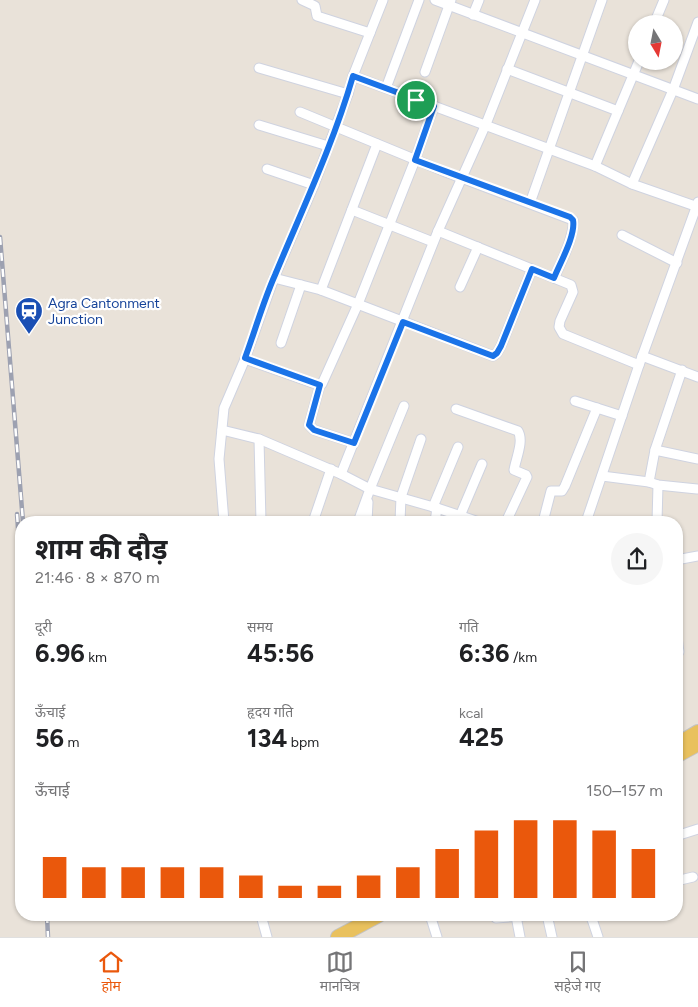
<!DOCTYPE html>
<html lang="hi">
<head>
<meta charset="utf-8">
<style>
  body { margin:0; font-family:Figtree,"Noto Sans Devanagari",sans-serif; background:#f6f6f6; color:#202124; height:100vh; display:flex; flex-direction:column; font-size:19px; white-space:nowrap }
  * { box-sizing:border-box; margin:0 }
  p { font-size:16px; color:#757577 }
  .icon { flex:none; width:28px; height:28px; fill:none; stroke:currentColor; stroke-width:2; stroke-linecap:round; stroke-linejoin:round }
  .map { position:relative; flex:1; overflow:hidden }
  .side { position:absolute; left:15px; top:516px; width:668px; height:405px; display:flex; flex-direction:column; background:#fff; border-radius:20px; box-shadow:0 1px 4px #0004 }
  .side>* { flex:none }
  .needle { width:32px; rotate:170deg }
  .buttons { position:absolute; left:628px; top:15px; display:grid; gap:10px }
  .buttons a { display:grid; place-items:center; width:55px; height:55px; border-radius:50%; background:#fff; box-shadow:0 1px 4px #0004; font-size:25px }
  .pin { position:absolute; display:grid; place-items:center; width:42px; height:42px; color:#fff; margin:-21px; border:2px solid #fff; border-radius:50%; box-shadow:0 1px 5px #0007 }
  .round { display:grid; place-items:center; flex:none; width:52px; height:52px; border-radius:26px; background:#f6f6f6 }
  .overview { display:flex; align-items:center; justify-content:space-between; height:85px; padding:0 20px }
  h1 { font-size:28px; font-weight:700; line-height:38px }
  .figures { display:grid; grid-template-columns:repeat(3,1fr); gap:8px; height:85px; padding:5px 20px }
  .figures div { display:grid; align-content:center }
  .figures b { font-size:25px; font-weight:700 }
  .figures small { font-size:14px; font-weight:400 }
  .figures p { font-size:14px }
  .chart { height:140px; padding:10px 20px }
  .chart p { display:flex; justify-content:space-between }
  .chart svg { width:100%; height:90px; margin-top:5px; stroke:#ea580c; stroke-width:6 }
  .dock { display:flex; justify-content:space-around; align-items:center; height:70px; border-top:1px solid #e0e0e0; background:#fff; font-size:14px; color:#757577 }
  .dock a { display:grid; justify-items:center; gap:2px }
  .dock .current { color:#ea580c }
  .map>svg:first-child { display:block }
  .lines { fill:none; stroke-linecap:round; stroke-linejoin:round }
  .street-casing { stroke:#cfd3e0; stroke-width:11 }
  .primary-casing { stroke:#c3c3c3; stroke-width:16 }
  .street { stroke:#fff; stroke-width:9 }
  .primary { stroke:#e9c15e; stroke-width:14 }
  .rail-casing { stroke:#9da1b1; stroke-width:4.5 }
  .rail { stroke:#fff; stroke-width:2.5; stroke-dasharray:8; stroke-linecap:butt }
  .route-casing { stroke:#fff; stroke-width:10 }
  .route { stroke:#1a73e8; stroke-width:6 }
  .labels { text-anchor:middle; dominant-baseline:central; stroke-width:4.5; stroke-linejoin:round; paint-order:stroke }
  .transit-label { font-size:14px; fill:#164399; stroke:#fff; text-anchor:start }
</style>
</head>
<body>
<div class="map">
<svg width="698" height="937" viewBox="0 0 698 937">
  <rect width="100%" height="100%" fill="#e9e2d9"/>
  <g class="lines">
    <defs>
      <g id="street">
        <path d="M302,0L315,6L317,16L370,33"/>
        <path d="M383,0L353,76L595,166L632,184L698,207"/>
        <path d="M435,0L698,99"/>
        <path d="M473,15L479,0"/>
        <path d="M654,24L664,0"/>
        <path d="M507,69L618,111"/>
        <path d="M425,72L451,0"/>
        <path d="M386,88L419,0"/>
        <path d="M348,94L353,76"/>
        <path d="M300,112L443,171L573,220C575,235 561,263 554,278"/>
        <path d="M259,125L328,146"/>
        <path d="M595,166L639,61"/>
        <path d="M267,169L314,185"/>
        <path d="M632,184L673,90L698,22"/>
        <path d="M530,203L602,0"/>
        <path d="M352,210L433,242"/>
        <path d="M438,231L571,285L573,292L560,321L559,327L563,334L639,365"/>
        <path d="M622,235L677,263"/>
        <path d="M274,278L321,290L493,356L497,353L501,346L532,269"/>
        <path d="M460,287L478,247"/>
        <path d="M321,290L377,144"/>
        <path d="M281,343L301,285"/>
        <path d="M642,356L698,377"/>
        <path d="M245,359L313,383L320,385L322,384L358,304L415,160L434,106"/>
        <path d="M320,385L309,425L314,430L354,443"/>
        <path d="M575,401L622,416"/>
        <path d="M456,409L518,431C524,441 516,458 514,470L526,475L527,477L506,522"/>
        <path d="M222,430L259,439L341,474L370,489L437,508L479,522"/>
        <path d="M259,439L261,522"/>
        <path d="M655,450L682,370"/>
        <path d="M341,474L438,231L486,124L535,0"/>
        <path d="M602,476L649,482"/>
        <path d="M697,489L658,485L649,482L655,450L698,459"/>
        <path d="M433,507L458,447"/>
        <path d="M460,516L482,464"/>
        <path d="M224,522L219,459L224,408L245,359L274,278L314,185L348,94L259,68"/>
        <path d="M313,522L331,469"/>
        <path d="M358,522L370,489L404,406"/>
        <path d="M367,522L368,502"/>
        <path d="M400,522L401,497L421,439"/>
        <path d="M435,522L437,508"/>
        <path d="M543,522L551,491H562L565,486L597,408"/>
        <path d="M586,522L639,365L698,202"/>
        <path d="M657,522L658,485"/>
        <path d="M676,560L698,556"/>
        <path d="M676,630L679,652"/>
        <path d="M676,836L698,829"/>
        <path d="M676,881L693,877"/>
        <path d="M264,915L262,919L267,937"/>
        <path d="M430,915L437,937"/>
        <path d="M547,915L552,937"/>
        <path d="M590,915L593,922L598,937"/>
        <path d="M516,916L520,937"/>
        <path d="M496,918L533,915"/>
      </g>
      <g id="primary">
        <path d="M676,745L698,732"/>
        <path d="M676,756L698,744"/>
        <path d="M338,937L379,915"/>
      </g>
    </defs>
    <use href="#street" class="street-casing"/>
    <use href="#primary" class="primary-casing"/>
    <use href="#street" class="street"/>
    <use href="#primary" class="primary"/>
    <defs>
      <g id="rail">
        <path d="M0,237L23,522"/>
        <path d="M17,514L21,569"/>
        <path d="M47,915L48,937"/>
      </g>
    </defs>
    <use href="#rail" class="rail-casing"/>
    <use href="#rail" class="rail"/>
  </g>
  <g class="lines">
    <defs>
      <path id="route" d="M353,76L434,106L415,160L570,217L573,220C576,235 560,263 554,278L532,269L501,346L497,353L493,356L403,322L354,443L314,430L309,425L320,385L245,358C255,331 263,302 275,275C302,210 333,145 353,76Z"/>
    </defs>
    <use href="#route" class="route-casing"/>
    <use href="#route" class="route"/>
  </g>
  <defs>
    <symbol id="station-pin" viewBox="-11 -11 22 30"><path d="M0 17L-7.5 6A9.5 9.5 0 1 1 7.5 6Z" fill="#1a4fb4" stroke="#fff"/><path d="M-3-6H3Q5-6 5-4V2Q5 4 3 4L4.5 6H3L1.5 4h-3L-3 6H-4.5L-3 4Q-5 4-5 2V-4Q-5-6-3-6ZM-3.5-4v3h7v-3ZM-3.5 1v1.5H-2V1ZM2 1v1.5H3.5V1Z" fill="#fff"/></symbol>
  </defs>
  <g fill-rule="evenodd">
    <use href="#station-pin" x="13" y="295" width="32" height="43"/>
  </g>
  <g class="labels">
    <g class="transit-label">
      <text x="48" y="303">Agra Cantonment<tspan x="48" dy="16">Junction</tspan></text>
    </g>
  </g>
</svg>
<div class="buttons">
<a><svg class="needle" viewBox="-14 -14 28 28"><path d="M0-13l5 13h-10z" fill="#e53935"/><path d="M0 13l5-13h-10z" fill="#757577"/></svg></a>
</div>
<div class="pin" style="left:416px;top:100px;background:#1e9e55"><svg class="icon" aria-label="arrive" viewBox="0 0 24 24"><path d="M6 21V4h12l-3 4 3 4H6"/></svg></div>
<section class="side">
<div class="overview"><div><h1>शाम की दौड़</h1><p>21:46 · 8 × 870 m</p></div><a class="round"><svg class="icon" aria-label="share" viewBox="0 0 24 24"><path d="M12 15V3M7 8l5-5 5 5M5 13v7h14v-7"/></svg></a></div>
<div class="figures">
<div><p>दूरी</p><b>6.96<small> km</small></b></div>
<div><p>समय</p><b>45:56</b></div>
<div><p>गति</p><b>6:36<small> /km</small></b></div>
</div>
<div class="figures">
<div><p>ऊँचाई</p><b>56<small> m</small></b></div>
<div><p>हृदय गति</p><b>134<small> bpm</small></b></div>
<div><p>kcal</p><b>425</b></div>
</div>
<div class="chart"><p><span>ऊँचाई</span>150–157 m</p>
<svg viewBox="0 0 160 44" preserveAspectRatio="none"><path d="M5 44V24M15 44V29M25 44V29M35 44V29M45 44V29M55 44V33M65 44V38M75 44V38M85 44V33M95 44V29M105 44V20M115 44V11M125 44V6M135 44V6M145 44V11M155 44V20"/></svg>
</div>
</section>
</div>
<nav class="dock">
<a class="current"><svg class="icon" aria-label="home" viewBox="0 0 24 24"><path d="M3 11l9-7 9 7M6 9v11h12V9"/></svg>होम</a>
<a><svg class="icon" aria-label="map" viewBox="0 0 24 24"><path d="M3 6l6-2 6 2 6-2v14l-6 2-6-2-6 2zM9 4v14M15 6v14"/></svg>मानचित्र</a>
<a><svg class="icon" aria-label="saved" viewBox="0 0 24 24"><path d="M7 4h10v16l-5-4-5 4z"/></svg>सहेजे गए</a>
</nav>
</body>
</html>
